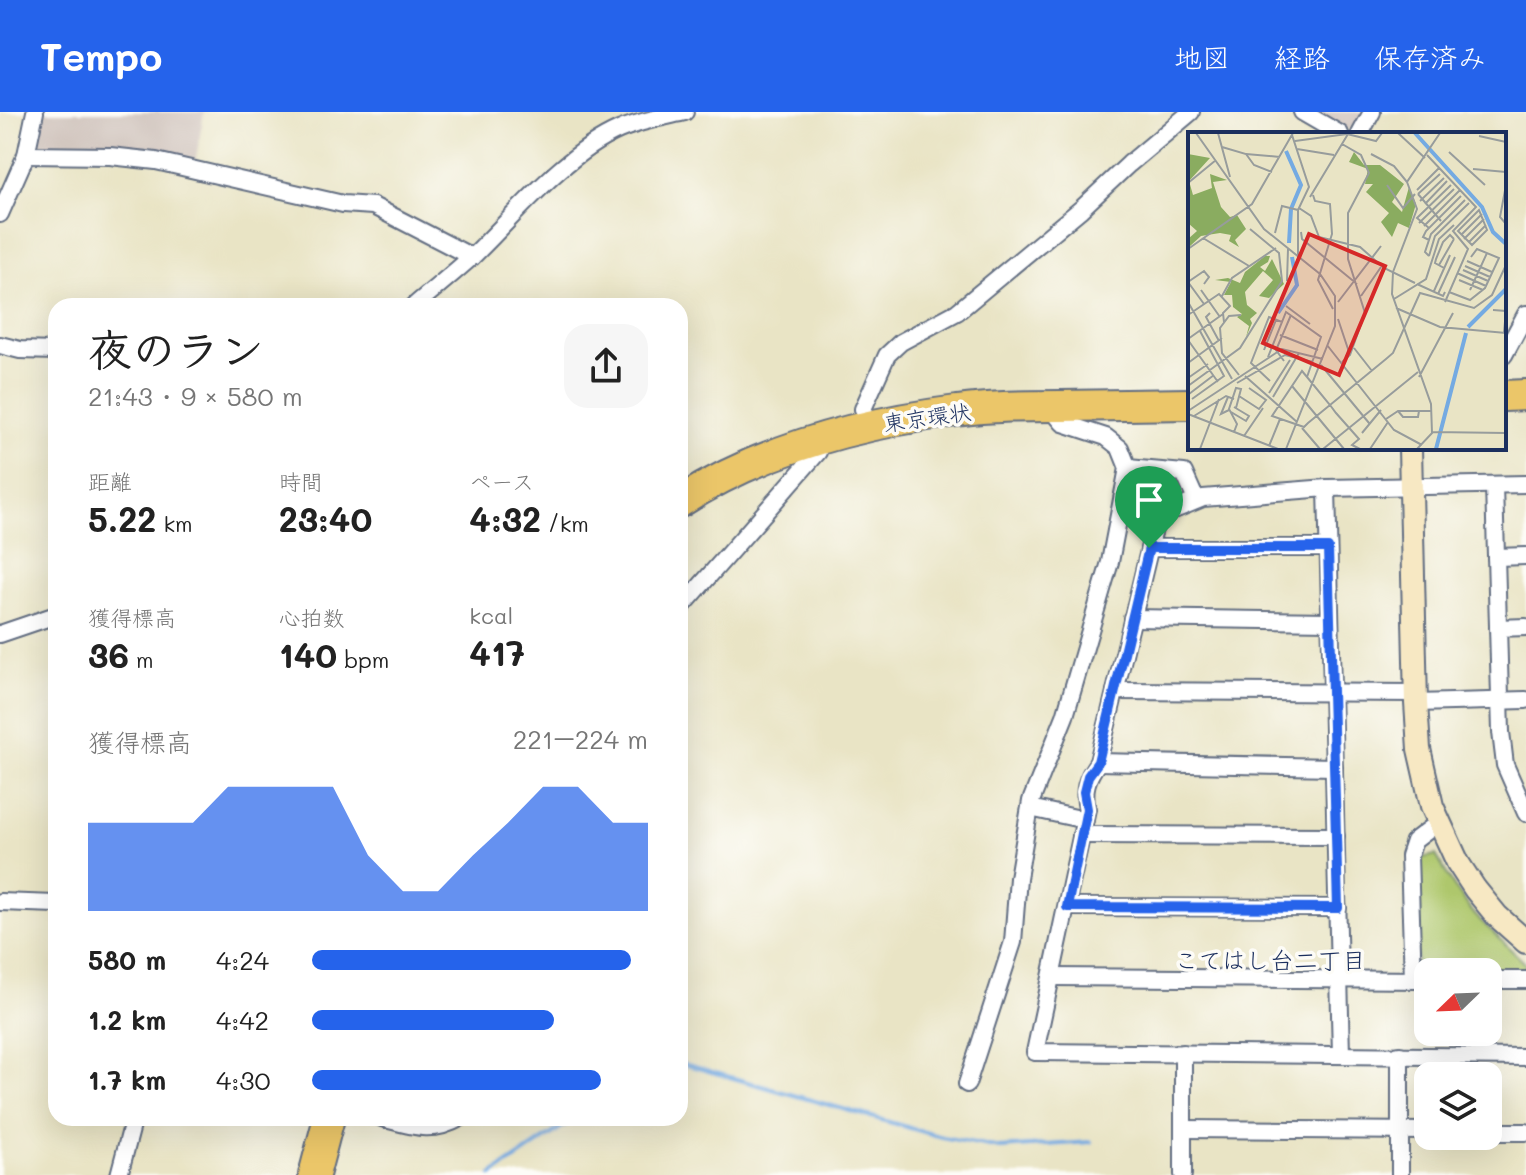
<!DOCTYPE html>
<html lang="ja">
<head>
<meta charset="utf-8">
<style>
  body { margin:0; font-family:Mali,"Klee One",sans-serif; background:#f6f6f6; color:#222; height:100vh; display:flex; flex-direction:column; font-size:30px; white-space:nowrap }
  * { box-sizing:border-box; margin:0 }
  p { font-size:26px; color:#767676 }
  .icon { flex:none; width:44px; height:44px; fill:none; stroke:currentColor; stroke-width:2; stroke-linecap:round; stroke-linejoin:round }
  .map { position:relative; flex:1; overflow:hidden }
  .sheet { position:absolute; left:48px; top:186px; width:640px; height:828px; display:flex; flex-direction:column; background:#fff; border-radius:24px; box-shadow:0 8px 32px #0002 }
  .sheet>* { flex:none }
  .needle { width:52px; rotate:247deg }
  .tools { position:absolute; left:1414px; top:846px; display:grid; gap:16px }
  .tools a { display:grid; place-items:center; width:88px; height:88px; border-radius:16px; background:#fff; box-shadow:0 8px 32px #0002; font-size:40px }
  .pin { position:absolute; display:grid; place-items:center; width:68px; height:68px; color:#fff; margin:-82px -34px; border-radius:50% 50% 50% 0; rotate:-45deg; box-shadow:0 0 8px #0007 }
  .pin .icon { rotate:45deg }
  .round { display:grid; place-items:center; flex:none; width:84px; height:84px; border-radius:24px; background:#f6f6f6 }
  .head { display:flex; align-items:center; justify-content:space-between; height:136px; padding:0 40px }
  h1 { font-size:44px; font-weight:800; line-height:60px }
  .figures { display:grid; grid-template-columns:repeat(3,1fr); gap:12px; height:136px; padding:8px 40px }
  .figures div { display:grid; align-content:center }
  .figures b { font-size:34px; font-weight:800 }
  .figures small { font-size:22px; font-weight:400 }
  .figures p { font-size:22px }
  .chart { height:224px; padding:16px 40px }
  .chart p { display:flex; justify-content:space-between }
  .chart svg { width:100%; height:144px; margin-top:8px; fill:#2563eb; opacity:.7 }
  ul { padding:0 40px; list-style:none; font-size:26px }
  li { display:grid; grid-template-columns:128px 96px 1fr; align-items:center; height:60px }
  li i { height:20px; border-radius:10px; background:#2563eb }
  header { display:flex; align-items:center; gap:48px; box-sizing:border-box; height:112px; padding:0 40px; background:#2563eb; color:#fff }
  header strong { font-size:38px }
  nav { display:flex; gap:44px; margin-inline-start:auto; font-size:28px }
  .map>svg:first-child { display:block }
  .industrial { fill:#cec1ba }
  .green { fill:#aec76c; stroke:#647b65; stroke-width:2 }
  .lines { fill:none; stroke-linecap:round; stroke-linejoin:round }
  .stream { stroke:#74aae2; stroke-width:4 }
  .street-casing { stroke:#636e82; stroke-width:20 }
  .secondary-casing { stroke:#636e82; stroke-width:26 }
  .highway-casing { stroke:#636e82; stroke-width:34 }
  .street { stroke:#fff; stroke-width:16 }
  .secondary { stroke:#f7e8c3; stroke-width:22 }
  .highway { stroke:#ebc669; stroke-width:30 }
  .route-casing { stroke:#fff; stroke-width:16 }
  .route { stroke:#2563eb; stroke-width:10 }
  .labels { text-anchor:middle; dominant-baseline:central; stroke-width:7; stroke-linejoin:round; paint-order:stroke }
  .street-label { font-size:22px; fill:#1b2f5e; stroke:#fdfcf7 }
  .neighbourhood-label { font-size:24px; fill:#1b2f5e; stroke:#fdfcf7 }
  .inset-river { fill:none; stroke:#74aae2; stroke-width:4 }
  .inset-road { fill:none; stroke:#979c9c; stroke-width:2 }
  .view { fill:#d62828; fill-opacity:0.15; stroke:#d62828; stroke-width:4 }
  .inset-edge { fill:none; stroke:#1b2f5e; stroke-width:4 }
</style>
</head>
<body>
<header>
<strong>Tempo</strong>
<nav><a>地図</a><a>経路</a><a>保存済み</a></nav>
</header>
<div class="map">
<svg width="1526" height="1063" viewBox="0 0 1526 1063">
  <rect width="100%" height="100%" fill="#fdfcf7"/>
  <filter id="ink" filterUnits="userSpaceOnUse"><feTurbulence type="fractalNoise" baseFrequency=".0125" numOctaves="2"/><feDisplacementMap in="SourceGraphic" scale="16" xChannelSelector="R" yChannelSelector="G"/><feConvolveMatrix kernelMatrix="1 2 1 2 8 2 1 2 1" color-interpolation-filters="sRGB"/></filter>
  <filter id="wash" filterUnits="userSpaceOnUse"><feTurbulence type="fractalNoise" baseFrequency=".006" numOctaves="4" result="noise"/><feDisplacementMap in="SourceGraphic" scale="32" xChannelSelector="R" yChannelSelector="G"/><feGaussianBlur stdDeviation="1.8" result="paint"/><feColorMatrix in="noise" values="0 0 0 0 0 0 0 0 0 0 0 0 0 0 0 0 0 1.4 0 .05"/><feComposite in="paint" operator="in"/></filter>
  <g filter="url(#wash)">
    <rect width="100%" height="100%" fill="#e9e4c5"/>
    <g class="industrial">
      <path d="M42,0H204L195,52L73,36L37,34Z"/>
      <path d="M1314,0H1366L1359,14L1345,18Z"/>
    </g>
    <path class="green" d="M1436,743L1453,773L1475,803L1526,852L1523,863L1488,860H1428L1423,863L1417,856L1415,747Z"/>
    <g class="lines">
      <g class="stream">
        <path d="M680,951L942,1025L1000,1036L1091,1030"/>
        <path d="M492,1063L575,1006"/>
      </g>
    </g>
  </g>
  <g filter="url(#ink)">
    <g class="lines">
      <defs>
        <g id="street">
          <path d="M1302,0L1340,22"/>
          <path d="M1360,22L1372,0"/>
          <path d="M26,43L110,44L156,49L343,92L373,94L472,145"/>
          <path d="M0,102L26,43L35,0"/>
          <path d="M414,194C434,177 455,160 475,142C517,101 566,41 619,18C640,9 663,5 685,0"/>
          <path d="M0,233L20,238L56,239"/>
          <path d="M1504,243L1526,202"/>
          <path d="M863,297L887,243L901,230L957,200L1081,97L1129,52L1191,0"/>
          <path d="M1128,356L1184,361L1196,388"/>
          <path d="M1526,372L1327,376L1203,386L1157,405L1098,650C1086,667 1083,678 1087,697L1035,940L1526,945"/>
          <path d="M1494,373L1501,620L1505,653L1526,701"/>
          <path d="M1327,376L1341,943"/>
          <path d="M1149,436H1328"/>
          <path d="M1496,445L1526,444"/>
          <path d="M680,497L818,340L819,327"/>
          <path d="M1132,506L1330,509"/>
          <path d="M1498,516L1526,515"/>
          <path d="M0,522L56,503"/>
          <path d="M1115,579L1416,581"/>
          <path d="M1416,591L1526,588"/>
          <path d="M1098,650L1334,655"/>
          <path d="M1030,696L1085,708"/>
          <path d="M1081,723L1336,724"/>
          <path d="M0,790L56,792"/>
          <path d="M1067,795L1338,796"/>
          <path d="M1052,865L1428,868"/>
          <path d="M1413,868L1409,744L1414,729L1439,710"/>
          <path d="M1488,868H1526"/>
          <path d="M967,972L1013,830L1018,766L1031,689L1065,604L1110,450L1128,356L1120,336L1106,325L1063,311L1049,294"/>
          <path d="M382,1006C412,1014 432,1022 460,1006"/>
          <path d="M1183,1017L1428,1019"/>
          <path d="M1488,1020H1526"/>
          <path d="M119,1063L134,1006"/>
          <path d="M1183,1063V941"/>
          <path d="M1400,1063V943"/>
        </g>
        <path id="secondary" d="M1410,336L1416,591L1419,637L1432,694L1458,751L1475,777L1497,804L1526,830"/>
        <g id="highway">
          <path d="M1504,284L1526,283"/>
          <path d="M680,390C763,336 860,311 957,299C991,294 1027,294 1061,294C1104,293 1147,293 1190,292"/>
          <path d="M314,1063L329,1006"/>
        </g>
      </defs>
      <use href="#street" class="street-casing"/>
      <use href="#secondary" class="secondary-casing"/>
      <use href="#highway" class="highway-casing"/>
      <use href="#street" class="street"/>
      <use href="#secondary" class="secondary"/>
      <use href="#highway" class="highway"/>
    </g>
  </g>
  <g class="lines" filter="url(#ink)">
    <defs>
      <path id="route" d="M1149,436H1328L1338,796L1067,795L1087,697L1084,680L1088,664L1098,650Z"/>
    </defs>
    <use href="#route" class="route-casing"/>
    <use href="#route" class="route"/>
  </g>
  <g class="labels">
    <g class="street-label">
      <text transform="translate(927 305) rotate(-8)">東京環状</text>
    </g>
    <g class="neighbourhood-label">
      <text x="1270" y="847">こてはし台二丁目</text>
    </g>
  </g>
  <g transform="translate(1188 20)">
    <rect width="318" height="318" fill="#e9e4c5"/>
    <path d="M166,20L176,33H192L216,52L204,70L214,80L221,55L228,72L221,96L210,91L204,105L193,90L201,81L178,60L185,52H177L180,37L161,30ZM0,22L22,26L1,49L5,63L24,56L22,42L39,48L25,50L33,75L42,85L49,83L58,97L47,108L51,115L41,109L43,103L32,101L13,104L1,115L0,107L9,99L0,91ZM77,124H82L80,130L72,135L77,139L84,127L96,152L81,166L71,164L85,148L75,139L57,160L59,173L69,181L62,187L64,191L58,205L61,194L49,185L54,182L45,175L44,163H36L43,150L27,148L40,146L52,151L57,140Z" fill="#8aac60"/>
    <path class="inset-river" d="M227,1L294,75L305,100L318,112M98,19L113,53L103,77L101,111M90,181L109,153L104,125M280,195L318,157M248,317L278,201"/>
    <path class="inset-road" d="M8,1L76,97L132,142L147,164V194L98,317M30,1L42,45M210,1L237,26M104,3L121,55L110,78V125M291,4L318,10M107,9L159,2L188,9L194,1M154,12L173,23L181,41L160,81V127L177,181L162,223L154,230M34,15L58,22L66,33L84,40M109,17L146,23M261,20L297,53M58,22L92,25M183,22L206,34L219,50M239,23L288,75L265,99L280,117L257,170M285,37L318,40M0,51L28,28M199,53L215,76L227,62M318,53L312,85L318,92M229,58L251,36M230,62L253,89M230,62L252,42M125,63L127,69L142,72L144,102L130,148L145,177M122,65L160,2M232,69L256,46M237,72L259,49M111,76L123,84L131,105L172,115L196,136L227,151M291,78L299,98L284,113L270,99ZM231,91L266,57M236,94L272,58M241,96L229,86L263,53M113,100L114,107L169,152M87,101L94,74L110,78M274,102L294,82M15,106L61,134M276,107L296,87M241,108L235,105L238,99L273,64M281,110L298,93M0,117L64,72L105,1M241,124L237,120L243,102L277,68M241,124L247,104L281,71M279,129L304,140M251,133L266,107M277,134L302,145M256,136L247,131L248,127L255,110L262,103L266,107M275,138L300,149M205,140L204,162L243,272L244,301M205,140L229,77L219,50L252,1M269,141L298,154M271,148L295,158M99,149L100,117M16,152L21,145L16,139L0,150L16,172M229,152L255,164L257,160M13,158L32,185M282,158L299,121M246,159L262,123M261,160L282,168L297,156L311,126L289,117L283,125M250,162L267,125M34,164L44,146L88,116M173,164L193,135M206,167L238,147L251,107L266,93M0,170L44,247M150,170L193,114M98,174L122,192M208,176L252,195L318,201M305,178L318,179L316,200M22,181L18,185L31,209M0,183L31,162L42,174L35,181L36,190M150,187L162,223M92,203L130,218M0,207L35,182M0,208L30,250M139,213L206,298L234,313M166,216L184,239M76,218L88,188M80,225L98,180L133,205L119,245M96,229L88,218L103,183M0,231L34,206M133,233L181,291M51,243L34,221L32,196L41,184L53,183M57,244L109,290M231,245L265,181M0,246L20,232M82,249L63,231L81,185L94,190M49,251L97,223L125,230M0,254L52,216L94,149L91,121L62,97M104,254L156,317M81,261L102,228M1,262L26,243M51,264L71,277L78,268L61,256M40,265L33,282L41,278M85,265L111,221M4,267L36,244L12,199M0,279L94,217L135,227M210,279L215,285H230L231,279M43,280L58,289L61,284L46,275M0,282L90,317M6,284L38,264L46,267M198,287L210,279H243M114,296L132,317M46,300L49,292L41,277L48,256L53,257L48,276M174,301L193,278M56,304L75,276M81,314L92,287M12,317L31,267M135,317L230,240M172,317L164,313L171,307L148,281L142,273L119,245L114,239L84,284L116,295L120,291L142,273L198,227L205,221L232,161L286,176L304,163L318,133M182,317L200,290M200,317H229L245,300L318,301"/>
    <path class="view" d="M121,102L197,134L151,243L75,211Z"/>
    <rect width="318" height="318" class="inset-edge"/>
  </g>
</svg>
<div class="tools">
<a><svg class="needle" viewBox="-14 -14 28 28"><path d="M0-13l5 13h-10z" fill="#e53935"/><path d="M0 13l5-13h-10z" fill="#767676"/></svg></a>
<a><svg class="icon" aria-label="layers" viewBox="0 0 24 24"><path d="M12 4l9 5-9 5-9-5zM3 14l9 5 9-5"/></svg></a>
</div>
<div class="pin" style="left:1149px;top:436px;background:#1e9e55"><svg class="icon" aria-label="arrive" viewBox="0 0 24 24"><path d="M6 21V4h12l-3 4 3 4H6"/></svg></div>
<section class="sheet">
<div class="head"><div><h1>夜のラン</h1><p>21:43 · 9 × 580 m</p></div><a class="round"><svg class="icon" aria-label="share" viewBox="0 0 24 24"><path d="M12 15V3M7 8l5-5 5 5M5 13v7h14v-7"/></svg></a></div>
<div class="figures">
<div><p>距離</p><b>5.22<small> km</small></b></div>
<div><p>時間</p><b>23:40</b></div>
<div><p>ペース</p><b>4:32<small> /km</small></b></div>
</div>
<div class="figures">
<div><p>獲得標高</p><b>36<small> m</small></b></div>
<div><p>心拍数</p><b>140<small> bpm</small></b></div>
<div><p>kcal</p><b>417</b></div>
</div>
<div class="chart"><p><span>獲得標高</span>221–224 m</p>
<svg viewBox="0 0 160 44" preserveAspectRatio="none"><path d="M0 44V17L10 17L20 17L30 17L40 6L50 6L60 6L70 6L80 27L90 38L100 38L110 27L120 17L130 6L140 6L150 17L160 17V44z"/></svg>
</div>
<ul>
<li><b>580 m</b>4:24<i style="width:95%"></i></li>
<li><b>1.2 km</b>4:42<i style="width:72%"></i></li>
<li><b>1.7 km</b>4:30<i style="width:86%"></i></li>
</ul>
</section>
</div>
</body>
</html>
